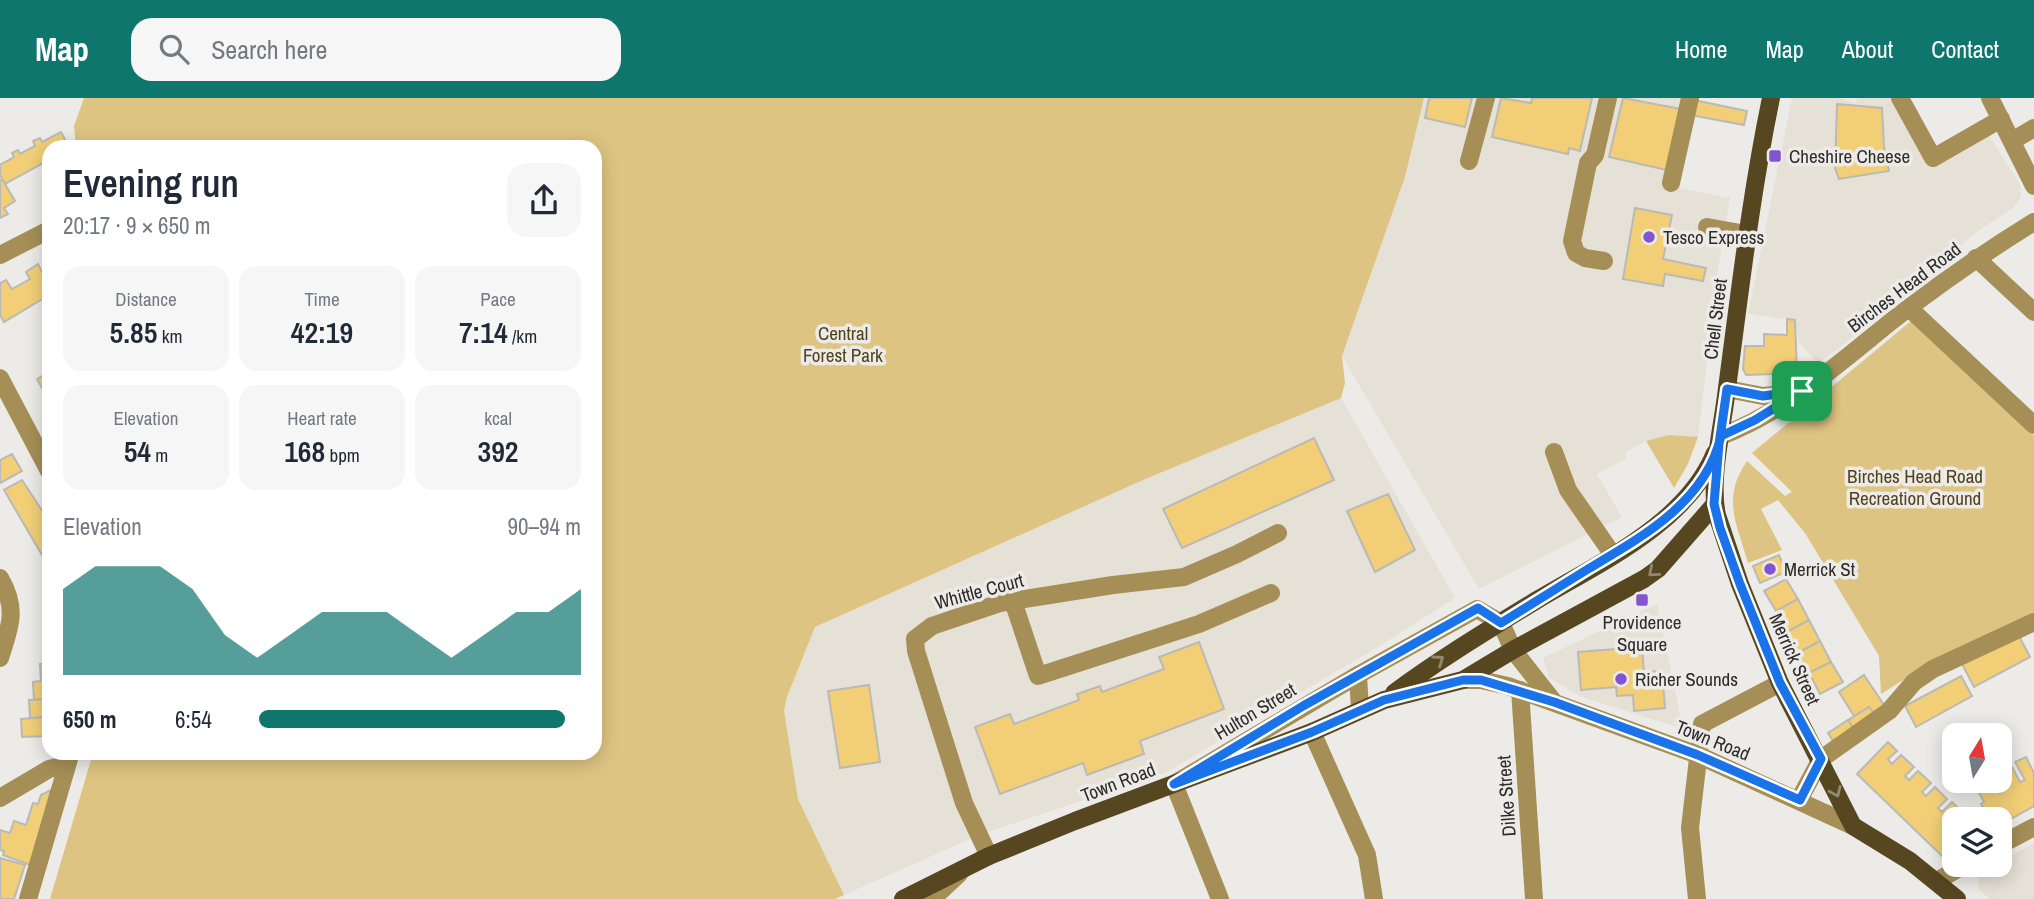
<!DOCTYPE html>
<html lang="en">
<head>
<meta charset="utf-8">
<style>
  body { margin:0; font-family:"Archivo Narrow",sans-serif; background:#f6f6f7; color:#1f2937; height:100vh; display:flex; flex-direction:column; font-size:26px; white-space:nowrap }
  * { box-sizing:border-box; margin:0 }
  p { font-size:23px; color:#747a83 }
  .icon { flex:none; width:38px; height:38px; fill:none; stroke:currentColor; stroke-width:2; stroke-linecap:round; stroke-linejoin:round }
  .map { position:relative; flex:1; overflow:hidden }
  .panel { position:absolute; left:42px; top:42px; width:560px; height:620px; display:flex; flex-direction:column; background:#fff; border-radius:21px; box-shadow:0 4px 18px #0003 }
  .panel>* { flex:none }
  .needle { width:46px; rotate:11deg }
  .controls { position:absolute; left:1942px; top:625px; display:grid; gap:14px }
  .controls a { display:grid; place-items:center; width:70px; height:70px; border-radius:14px; background:#fff; box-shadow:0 4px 18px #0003; font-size:35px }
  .pin { position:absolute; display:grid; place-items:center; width:60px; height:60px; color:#fff; margin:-30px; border-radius:14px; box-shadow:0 4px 10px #0006 }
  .round { display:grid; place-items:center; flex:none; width:74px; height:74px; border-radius:21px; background:#f6f6f7 }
  .overview { display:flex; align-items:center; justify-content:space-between; height:119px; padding:0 21px }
  h1 { font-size:38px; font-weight:600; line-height:52px }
  .figures { display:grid; grid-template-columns:repeat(3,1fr); gap:10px; height:119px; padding:7px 21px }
  .figures div { display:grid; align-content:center; border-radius:18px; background:#f6f6f7; text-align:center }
  .figures b { font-size:30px; font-weight:600 }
  .figures small { font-size:19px; font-weight:400 }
  .figures p { font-size:19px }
  .chart { height:196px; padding:14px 21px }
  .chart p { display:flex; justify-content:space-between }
  .chart svg { width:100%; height:126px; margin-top:7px; fill:#0f766e; opacity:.7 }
  ul { padding:0 21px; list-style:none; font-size:23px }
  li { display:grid; grid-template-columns:112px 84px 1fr; align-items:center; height:52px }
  li i { height:18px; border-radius:9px; background:#0f766e }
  header { display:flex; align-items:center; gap:42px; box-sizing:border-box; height:98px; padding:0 35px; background:#0f766e; color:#fff }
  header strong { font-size:33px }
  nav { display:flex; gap:38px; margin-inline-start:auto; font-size:24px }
  .search { width:490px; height:63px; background:#f6f6f7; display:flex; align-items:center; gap:18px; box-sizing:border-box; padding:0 24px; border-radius:21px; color:#747a83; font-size:26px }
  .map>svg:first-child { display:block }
  .built { fill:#e6e1d6 }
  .green { fill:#dec483 }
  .building { fill:#f2cf77; stroke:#bab9b5; stroke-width:2 }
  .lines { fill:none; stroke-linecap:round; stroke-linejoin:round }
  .minor { stroke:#a58f57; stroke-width:18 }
  .major { stroke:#564720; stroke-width:18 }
  .oneway { stroke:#928970 }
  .route-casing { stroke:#fff; stroke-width:14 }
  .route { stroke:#1a73e8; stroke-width:9 }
  .poi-dot { fill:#8254cd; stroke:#edebe7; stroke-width:2.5 }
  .labels { text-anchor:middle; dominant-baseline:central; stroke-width:7; stroke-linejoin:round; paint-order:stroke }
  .poi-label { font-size:19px; fill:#2d2c2b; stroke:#edebe7; text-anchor:start }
  .street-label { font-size:19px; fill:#2d2c2b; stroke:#edebe7 }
  .park-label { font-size:19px; fill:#51421d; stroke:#edebe7 }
</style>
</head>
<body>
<header>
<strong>Map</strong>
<div class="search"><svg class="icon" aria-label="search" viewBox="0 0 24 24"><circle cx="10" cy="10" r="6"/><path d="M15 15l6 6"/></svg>Search here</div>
<nav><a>Home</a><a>Map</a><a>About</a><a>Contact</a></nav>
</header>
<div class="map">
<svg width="2034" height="801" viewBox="0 0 2034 801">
  <rect width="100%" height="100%" fill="#edebe7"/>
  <g class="built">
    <path d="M1424,0H1683L1664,87L1730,100L1718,170L1698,339L1669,337L1646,343L1625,355L1627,360L1597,376L1622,419L1479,491L1342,258L1405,79Z"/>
    <path d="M1792,0H1838L1856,5L1857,0H1894L1931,64L1987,34L2020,87L2021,96L2019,103L2013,110L1978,133L1837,252L1817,265L1799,244L1795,222L1748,216Z"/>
    <path d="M1341,300L1455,500L1376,550L1165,675L979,737L844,797L798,701L783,619L787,599L815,529L1143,382Z"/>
    <path d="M1657,506L1683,631L1582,599L1549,580L1543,560Z"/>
    <path d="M2034,745V801H1989L1979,791L1978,785L1979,778L1984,773L2000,766V764Z"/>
  </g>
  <g class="green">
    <path d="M84,0H1424L1405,79L1342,258L1345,285L1341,300L1143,382L815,529L787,599L784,613L798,701L844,797L835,801H50L93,655L595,654V49H76L74,28Z"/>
    <path d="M1911,223L2034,338V515L1908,579L1881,596L1879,558L1805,435L1778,402L1761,411L1782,452L1748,465C1737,425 1721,401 1747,363L1785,398L1792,394L1752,355Z"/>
    <path d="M1669,337L1698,339L1688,366L1674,390L1646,343Z"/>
  </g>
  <g class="building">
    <path d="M1429,0H1472L1465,29L1425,20Z"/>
    <path d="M1501,0L1531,5L1532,0H1592L1580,53L1569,50L1568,56L1492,39Z"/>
    <path d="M1623,0L1681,11L1667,72L1609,59Z"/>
    <path d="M1694,2L1747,13L1744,27L1690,17Z"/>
    <path d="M1837,6L1882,10L1884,49L1889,73L1839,81L1835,70Z"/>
    <path d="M61,34L69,49H49V62L5,86L0,77V67L14,59L12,55L18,52L20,56L35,48L33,43L40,40L42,44Z"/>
    <path d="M2,81L15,103L4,110L8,116L0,120V83Z"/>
    <path d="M1635,110L1672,117L1663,161L1706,170L1703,183L1665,176L1663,188L1623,181Z"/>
    <path d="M38,166L42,174L49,170V197L4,224L0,217V185L6,182L12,191L30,181L26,174Z"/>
    <path d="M1787,221L1795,222L1797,275L1746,277L1743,271L1745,248H1764V236L1787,237Z"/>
    <path d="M49,274V302L37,281Z"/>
    <path d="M1314,340L1334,382L1182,450L1163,411Z"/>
    <path d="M12,356L22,373L0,385V362Z"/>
    <path d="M22,382L47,420L49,427V469L4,392Z"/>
    <path d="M1388,396L1415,452L1375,474L1347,413Z"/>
    <path d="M1779,457L1786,474L1760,485L1753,468Z"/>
    <path d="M1786,481L1798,501L1776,513L1764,493Z"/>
    <path d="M1798,501L1809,522L1787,534L1776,513Z"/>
    <path d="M1809,522L1820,543L1798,555L1787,534Z"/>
    <path d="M2018,536L2030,559L1974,589L1962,566Z"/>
    <path d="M1820,543L1831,564L1809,575L1798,555Z"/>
    <path d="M1199,544L1224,611L1140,643L1144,656L1087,677L1083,665L1000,696L975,629L1010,616L1014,626L1079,602L1077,596L1100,588L1102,594L1164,571L1159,559Z"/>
    <path d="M1642,549L1644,574L1662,573L1665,610L1634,613L1633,597L1617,598L1616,589L1581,592L1578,554Z"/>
    <path d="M1831,564L1843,584L1820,596L1809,575Z"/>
    <path d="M47,565H49V583H41L40,566Z"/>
    <path d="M1864,577L1884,607L1876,618L1869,609L1854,618L1839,594Z"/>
    <path d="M1961,578L1972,598L1916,629L1905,608Z"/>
    <path d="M41,583H49V601L34,602L33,584Z"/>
    <path d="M869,587L880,664L840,670L828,593Z"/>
    <path d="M49,601V619L30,620L29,602Z"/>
    <path d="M1869,609L1876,618L1853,630L1848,622Z"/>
    <path d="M46,619L47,638L22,639L21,621Z"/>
    <path d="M1848,622L1853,630L1833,643L1828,635Z"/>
    <path d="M1888,644L1897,653L1888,661L1892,666L1901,657L1914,669L1905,678L1909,682L1918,673L1931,685L1922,694L1926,698L1935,689L1947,701L1938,710L1942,714L1952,704L1962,714L1952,724L1955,726V752L1943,759L1857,676Z"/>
    <path d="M2026,659L2034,675V708L2000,727V721H1989L1981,706L1984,704L1974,685L1979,682H1993L2000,695L2005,692L2000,682V673L2011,667L2020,684L2025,682L2015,664Z"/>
    <path d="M51,692L30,767L3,757L4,753L0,752V732L10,735L14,723L26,727L33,705L38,706L41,697Z"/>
    <path d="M0,760L25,767L14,801H0Z"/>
  </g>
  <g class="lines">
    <g class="minor">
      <path d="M1900,0L1933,60L2001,21"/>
      <path d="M1990,0L2034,88"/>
      <path d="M2012,43L2034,30"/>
      <path d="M1469,63L1486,0"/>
      <path d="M1671,85L1690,0"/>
      <path d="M1707,129L1746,136"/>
      <path d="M0,157L49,132"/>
      <path d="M1976,160L2034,214"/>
      <path d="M1604,163L1585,160L1576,155L1572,143L1588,65L1595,57L1608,0"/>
      <path d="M1909,210L2034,327"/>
      <path d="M0,280L49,373"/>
      <path d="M1727,291L1763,298L1796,295"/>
      <path d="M1721,338C1788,313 1842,262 1898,218C1942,184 1987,153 2034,124"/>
      <path d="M1554,354L1568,392L1613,457"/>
      <path d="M0,480C18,511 10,529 0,560"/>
      <path d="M1013,503L1038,578L1199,526L1271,495"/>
      <path d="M1463,582H1481L1508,588L1698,657L1853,728"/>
      <path d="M1520,592L1534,801"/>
      <path d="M1360,612L1358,577L1477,511L1501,525L1513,552L1554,604"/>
      <path d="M1312,634L1367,757L1374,801"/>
      <path d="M0,700L49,671L57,669L66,671"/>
      <path d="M1799,702L1821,661L1889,613L1914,584L1933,571L2034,524"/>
      <path d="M2000,747L2034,729"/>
      <path d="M989,758L964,705L916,553L915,541L932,528L1000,505L1113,487L1184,479L1237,456L1278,435"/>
      <path d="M1937,783L1966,766"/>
      <path d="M28,801L71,654"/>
      <path d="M932,801L959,776"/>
      <path d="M1220,801L1174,686L1358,577"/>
      <path d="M1697,801L1690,730L1702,626L1780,585"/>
    </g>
    <g class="major">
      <path d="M1771,0C1751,96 1740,193 1727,290C1723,327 1709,382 1717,417L1740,486L1780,585L1853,728L1910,763L1957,801"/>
      <path d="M1394,595C1440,561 1488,532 1537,502C1599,465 1686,426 1715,355"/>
      <path d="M903,801L989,758L1075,723L1312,634L1384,602L1463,582L1513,552L1644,481L1658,471L1715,406"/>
    </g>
  </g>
  <defs><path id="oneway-chevron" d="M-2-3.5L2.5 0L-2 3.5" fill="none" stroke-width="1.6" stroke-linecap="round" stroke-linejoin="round" transform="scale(1.75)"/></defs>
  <g class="oneway">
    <use href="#oneway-chevron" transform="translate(1653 474) rotate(140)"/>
    <use href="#oneway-chevron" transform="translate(1439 562) rotate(-35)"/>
    <use href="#oneway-chevron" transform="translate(1836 694) rotate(66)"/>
  </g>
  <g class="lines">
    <defs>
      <path id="route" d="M1802,293L1755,322L1721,338C1706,404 1642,439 1588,471C1559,489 1530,507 1501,525L1478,510L1303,608L1174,686L1312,634L1384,602L1463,582H1481L1554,604L1698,657L1800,702L1821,661L1780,585L1740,486L1720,430L1714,406L1719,346L1727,291L1763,298L1802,293"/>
    </defs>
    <use href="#route" class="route-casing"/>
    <use href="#route" class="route"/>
  </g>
  <g class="poi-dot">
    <rect x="1768" y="51" width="14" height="14" rx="3.5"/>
    <circle cx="1649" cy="139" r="7"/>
    <circle cx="1770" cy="471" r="7"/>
    <rect x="1635" y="495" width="14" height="14" rx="3.5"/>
    <circle cx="1621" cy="581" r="7"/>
  </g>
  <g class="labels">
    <g class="poi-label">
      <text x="1789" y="58">Cheshire Cheese</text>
      <text x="1663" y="139">Tesco Express</text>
      <text x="1784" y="471">Merrick St</text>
      <text x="1642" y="524" text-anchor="middle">Providence<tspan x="1642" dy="22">Square</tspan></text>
      <text x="1635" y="581">Richer Sounds</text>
    </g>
    <g class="street-label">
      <text transform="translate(1904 189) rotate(-37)">Birches Head Road</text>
      <text transform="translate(1715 221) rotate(-83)">Chell Street</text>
      <text transform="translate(979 493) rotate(-15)">Whittle Court</text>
      <text transform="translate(1795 561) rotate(66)">Merrick Street</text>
      <text transform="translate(1255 613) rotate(-31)">Hulton Street</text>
      <text transform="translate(1713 642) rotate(22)">Town Road</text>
      <text transform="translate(1118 684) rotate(-21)">Town Road</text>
      <text transform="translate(1506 698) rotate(-94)">Dilke Street</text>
    </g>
    <g class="park-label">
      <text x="843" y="235">Central<tspan x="843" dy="22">Forest Park</tspan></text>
      <text x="1915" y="378">Birches Head Road<tspan x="1915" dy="22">Recreation Ground</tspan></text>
    </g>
  </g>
</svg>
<div class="controls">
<a><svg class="needle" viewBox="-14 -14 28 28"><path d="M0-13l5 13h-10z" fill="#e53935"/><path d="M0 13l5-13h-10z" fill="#747a83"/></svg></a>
<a><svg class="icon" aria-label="layers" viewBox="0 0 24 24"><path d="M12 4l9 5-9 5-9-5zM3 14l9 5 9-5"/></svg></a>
</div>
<div class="pin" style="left:1802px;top:293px;background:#1e9e55"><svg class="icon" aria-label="arrive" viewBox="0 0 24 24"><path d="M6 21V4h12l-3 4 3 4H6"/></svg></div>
<section class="panel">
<div class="overview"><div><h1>Evening run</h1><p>20:17 · 9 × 650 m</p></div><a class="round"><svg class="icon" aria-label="share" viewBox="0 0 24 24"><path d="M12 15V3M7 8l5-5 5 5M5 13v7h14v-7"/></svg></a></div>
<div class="figures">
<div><p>Distance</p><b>5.85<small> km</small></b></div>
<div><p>Time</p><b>42:19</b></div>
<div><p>Pace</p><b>7:14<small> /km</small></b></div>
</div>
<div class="figures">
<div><p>Elevation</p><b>54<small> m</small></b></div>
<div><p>Heart rate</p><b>168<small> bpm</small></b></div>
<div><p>kcal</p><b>392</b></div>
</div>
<div class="chart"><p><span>Elevation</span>90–94 m</p>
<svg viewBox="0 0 160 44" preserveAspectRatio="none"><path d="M0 44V14L10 6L20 6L30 6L40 14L50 30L60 38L70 30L80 22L90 22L100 22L110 30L120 38L130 30L140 22L150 22L160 14V44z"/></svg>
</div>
<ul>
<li><b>650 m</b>6:54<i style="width:95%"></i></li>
</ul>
</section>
</div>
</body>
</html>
